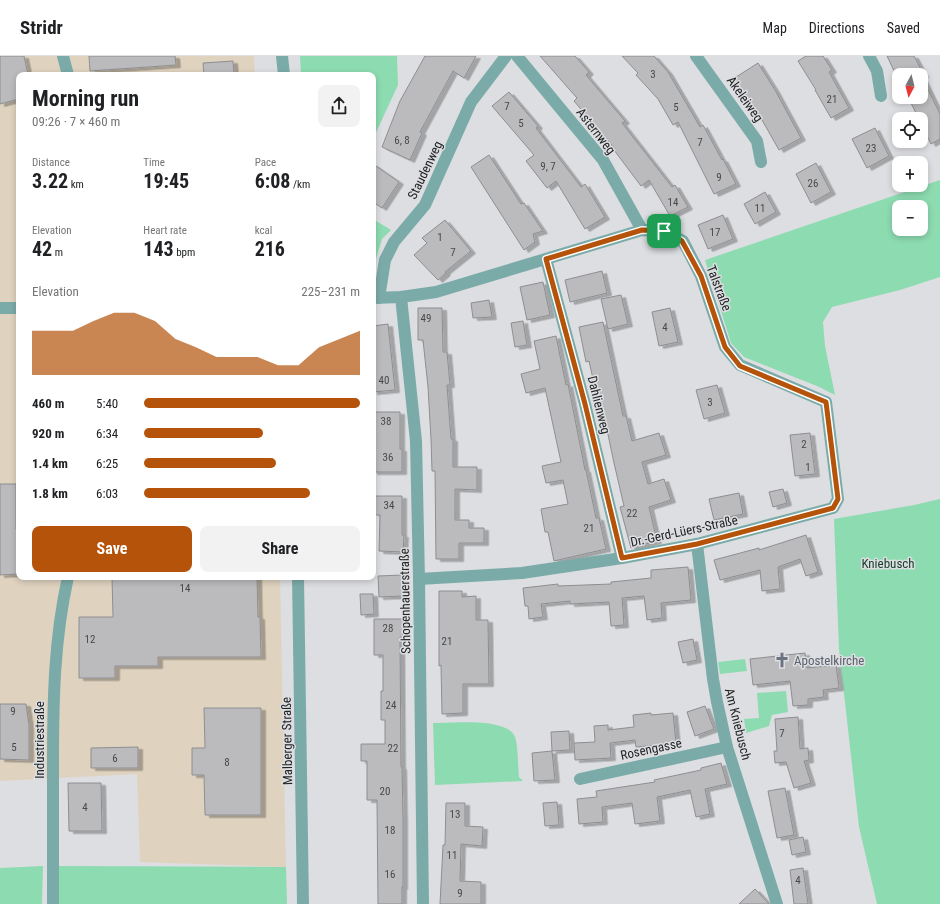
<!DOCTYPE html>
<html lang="en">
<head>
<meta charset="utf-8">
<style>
  body { margin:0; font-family:"Roboto Condensed",sans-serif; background:#f2f2f2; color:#202124; height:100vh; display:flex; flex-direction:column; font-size:15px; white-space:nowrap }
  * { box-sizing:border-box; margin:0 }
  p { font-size:13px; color:#757577 }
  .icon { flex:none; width:22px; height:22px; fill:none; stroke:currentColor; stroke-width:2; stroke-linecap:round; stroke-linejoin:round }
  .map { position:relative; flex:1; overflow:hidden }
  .side { position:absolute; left:16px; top:16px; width:360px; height:508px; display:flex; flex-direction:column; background:#fff; border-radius:8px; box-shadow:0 2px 6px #0003 }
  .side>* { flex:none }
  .needle { width:26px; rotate:187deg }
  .buttons { position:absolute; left:892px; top:12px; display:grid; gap:8px }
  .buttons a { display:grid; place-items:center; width:36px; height:36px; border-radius:8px; background:#fff; box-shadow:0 2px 6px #0003; font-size:20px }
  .pin { position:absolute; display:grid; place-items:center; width:34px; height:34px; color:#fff; margin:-17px; border-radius:8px; box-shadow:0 2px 6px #0006 }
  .round { display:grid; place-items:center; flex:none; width:42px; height:42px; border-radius:8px; background:#f2f2f2 }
  .overview { display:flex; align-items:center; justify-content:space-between; height:68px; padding:0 16px }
  h1 { font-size:22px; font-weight:700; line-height:30px }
  .stats { display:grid; grid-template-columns:repeat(3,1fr); gap:6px; height:68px; padding:4px 16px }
  .stats div { display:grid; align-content:center }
  .stats b { font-size:20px; font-weight:700 }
  .stats small { font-size:11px; font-weight:400 }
  .stats p { font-size:11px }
  .chart { height:112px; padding:8px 16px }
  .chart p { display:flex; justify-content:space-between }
  .chart svg { width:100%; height:72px; margin-top:4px; fill:#b45309; opacity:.7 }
  .action { display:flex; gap:8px; margin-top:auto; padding:8px 16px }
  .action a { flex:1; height:46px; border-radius:8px; background:#b45309; color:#fff; font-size:16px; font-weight:700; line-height:46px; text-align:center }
  .action a+a { background:#f2f2f2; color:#202124 }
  ul { padding:0 16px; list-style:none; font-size:13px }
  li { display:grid; grid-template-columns:64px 48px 1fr; align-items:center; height:30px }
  li i { height:10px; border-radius:5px; background:#b45309 }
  header { display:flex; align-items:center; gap:24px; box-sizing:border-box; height:56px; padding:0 20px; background:#fff; border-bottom:1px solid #e0e0e0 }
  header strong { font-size:19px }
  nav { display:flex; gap:22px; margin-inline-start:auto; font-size:14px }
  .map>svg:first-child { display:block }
  .industrial { fill:#dfd3bf }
  .green { fill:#8ddbb1; fill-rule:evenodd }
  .building { fill:#bbbbbe; stroke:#8e8e91; filter:url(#shadow) }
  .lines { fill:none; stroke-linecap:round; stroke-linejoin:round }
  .minor { stroke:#7baba9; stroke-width:12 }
  .route-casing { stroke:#fff; stroke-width:8 }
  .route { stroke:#b45309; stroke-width:5 }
  .labels { text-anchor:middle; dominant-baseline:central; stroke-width:3; stroke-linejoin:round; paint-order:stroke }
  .number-label { font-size:11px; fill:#48494a }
  .street-label { font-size:13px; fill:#222324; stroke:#dddee1 }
  .park-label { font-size:13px; fill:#18402c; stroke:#dddee1 }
  .worship-label { font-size:13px; fill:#5b616d; stroke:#dddee1; text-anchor:start }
</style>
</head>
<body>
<header>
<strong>Stridr</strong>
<nav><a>Map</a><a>Directions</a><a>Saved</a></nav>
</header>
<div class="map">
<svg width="940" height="848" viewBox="0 0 940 848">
  <defs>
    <filter id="shadow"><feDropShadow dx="4.5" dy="2.5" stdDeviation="0" flood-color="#0004"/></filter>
  </defs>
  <rect width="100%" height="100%" fill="#dddee1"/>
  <path class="industrial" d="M0,0H254L255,19H19V521H280L286,811L140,806L137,718L0,725Z"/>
  <g class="green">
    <path d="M300,0H397L398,29L373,83V19H301Z"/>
    <path d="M940,124V221L900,234L832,251L823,266L825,290L835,339L817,330L744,301L731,287L705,204ZM899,151H921V173H899Z"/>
    <path d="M373,163L391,174L382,183L373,213Z"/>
    <path d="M940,443V848H877L859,771L839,593L834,463L914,449Z"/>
    <path d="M745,603L747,615L720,618L718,606Z"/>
    <path d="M786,635L788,656L772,659L769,670L746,677L744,663L759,662L757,637Z"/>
    <path d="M433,667C451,667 508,661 515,681C518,688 518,712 519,721L523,725L435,729Z"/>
    <path d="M43,810L42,848H0V812Z"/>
    <path d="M58,810L286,811L287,848H59Z"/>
  </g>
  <g class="building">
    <path d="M0,0H24L28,19H19V43L0,48Z"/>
    <path d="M89,0H175L176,9L90,15Z"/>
    <path d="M425,0H476L464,22L453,15L420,76L422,77L410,104L382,91L400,45Z"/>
    <path d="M540,0H575L589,16L586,19L625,65L622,67L672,131L675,129L688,151L670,160L649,124L641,130L614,94L615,93L574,45L577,42Z"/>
    <path d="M622,0H654L668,16L700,71L703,69L722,104L723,103L736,128L714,138L678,66L673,69L658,43L636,19L638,17Z"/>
    <path d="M806,0H823L832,14L829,16L849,52L831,62L815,34H816L798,5Z"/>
    <path d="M887,0H914L924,19H921L940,58V83L931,88L921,67V63H919L908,41H921V19H896Z"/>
    <path d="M233,5L234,19H204L203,7Z"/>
    <path d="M758,7L775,34L801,82L779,94L753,48L749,50L733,23Z"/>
    <path d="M509,36L538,70L536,72L581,131L585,128L605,161L585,173L556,125L547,132L526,105L534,99L492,50Z"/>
    <path d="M875,72L889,100L867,112L852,83Z"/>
    <path d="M489,99L521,148L524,147L543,175L533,178L535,186L524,194L471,111Z"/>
    <path d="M816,107L831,136L811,147L796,118Z"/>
    <path d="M373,108L399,126L382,152L373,146Z"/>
    <path d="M765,136L776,156L755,168L744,148Z"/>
    <path d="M723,159L733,183L708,193L698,169Z"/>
    <path d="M445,164L471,195L445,216L446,217L438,224L414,199L427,187L422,182Z"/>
    <path d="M602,215L607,237L570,246L565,224Z"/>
    <path d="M543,226L550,259L527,264L520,231Z"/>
    <path d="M621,239L628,268L608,273L601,243Z"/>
    <path d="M489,244L492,261L473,262L471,247Z"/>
    <path d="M418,252H442L443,296H447L450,329H447L451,383H453V411H477V434L455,433V464H469V472H484V487H459V503H436L435,415H432L431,383L428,331L423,284H418Z"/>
    <path d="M670,252L678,286L659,290L652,256Z"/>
    <path d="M523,265L527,289L515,291L511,267Z"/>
    <path d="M603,266L623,360H626L632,385L659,377L666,399L642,406L648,428L664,423L671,444L649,451L657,485L631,492L620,451L624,450L614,407L602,350H599L589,305L586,306L579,271Z"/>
    <path d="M388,268L395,334L373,336V270Z"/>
    <path d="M556,280L566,329L568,328L585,414H586L596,462H599L606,493L554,505L548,476H545L541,453L568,448L563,424L546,427L542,410L561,406L545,332L526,337L521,318L540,313L534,285Z"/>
    <path d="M717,329L725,357L704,363L696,334Z"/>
    <path d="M373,356H400V393H402V416H373Z"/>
    <path d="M810,377L815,418L795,420L790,379Z"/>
    <path d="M0,428H16V473H19V518L0,519Z"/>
    <path d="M783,433L787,447L773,451L769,436Z"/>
    <path d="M739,437L743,458L714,464L709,443Z"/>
    <path d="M375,440H402V479H404L403,496L379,495L380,459H375Z"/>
    <path d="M806,479L818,516L806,520L800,503L778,511L780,533L762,535L760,514L720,524L714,504L759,492V494Z"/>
    <path d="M688,511L691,544L661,547L662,562L647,564L644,540L622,542L624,569L611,570L609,546L570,548V545L541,548L543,561L529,563L528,550H525L523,532L558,528V530L611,528V526L651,522V514Z"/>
    <path d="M402,519L403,540L379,541L378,520Z"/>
    <path d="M112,521H257L258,561H260L261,601H158V610H115V622H79V561H113Z"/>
    <path d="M439,535H462V541L476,540V564H488L489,628H463V657L442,658L441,609L439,610Z"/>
    <path d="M360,538H373L374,558L361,559Z"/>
    <path d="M374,563H403V581H400L401,711H402L403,762V831H402V848H378L377,744H367V705H361V688H385V664H381V635H383V599H374Z"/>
    <path d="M693,583L697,604L683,607L678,586Z"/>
    <path d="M805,597L807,612L836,609L839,632L823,634L824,641L808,643V649L793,650L790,625L753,629L750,603Z"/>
    <path d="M0,648H26L29,669V704L0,703Z"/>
    <path d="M705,650L714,673L695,680L687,656Z"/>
    <path d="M204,652H261V759H205L204,719H192V692H205Z"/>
    <path d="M651,657V659L673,657L676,687L636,691L635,684L610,687L611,702L575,704L574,687L595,686L594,670L608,669V674L634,671L633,659Z"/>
    <path d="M798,661L800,693L808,692L809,704L804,705L811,727L794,732L786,706L775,707L774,695H777L775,663Z"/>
    <path d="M569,675L570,694L552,695L551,676Z"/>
    <path d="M138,691V712H91V692Z"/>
    <path d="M552,695L555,724L534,725L532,697Z"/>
    <path d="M721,707L727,728L705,733L710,758L696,761L690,734L657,741L660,765L635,768L632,747L602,751L603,766L579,768L577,743L597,741L596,735L655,726L654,724L701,714V712Z"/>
    <path d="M68,727H101L102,775H69Z"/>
    <path d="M785,732L794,779L777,782L768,735Z"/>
    <path d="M557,746L559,769L545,770L543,747Z"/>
    <path d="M446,747H465V770L483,771L482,790L461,788L460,825L481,826V848H440L443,789H445Z"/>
    <path d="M803,781L806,796L792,799L789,784Z"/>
    <path d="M803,812L808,848H794L790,814Z"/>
    <path d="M755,833L769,848H739Z"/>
  </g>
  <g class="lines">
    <g class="minor">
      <path d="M63,0L68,19"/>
      <path d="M282,0L284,19"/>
      <path d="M517,0L603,104L642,174"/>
      <path d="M696,0L757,85L761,106"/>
      <path d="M869,0L877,15L881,40"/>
      <path d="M546,203L585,348L622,502"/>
      <path d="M401,241L416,385L419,523L423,848"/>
      <path d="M373,242L401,241L436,236L642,174L664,175L683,185L701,220L725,291L740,309L826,346L838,443L833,452L697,488L622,502L522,517L419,523"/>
      <path d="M379,242L385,204L394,186L425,149L471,46L506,0"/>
      <path d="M0,252H19"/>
      <path d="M697,488L713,623L717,646L727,691L777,848"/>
      <path d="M298,521L303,848"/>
      <path d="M580,723L727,691"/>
      <path d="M53,848C53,801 53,755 53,708C53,644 54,584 68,521"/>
    </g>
  </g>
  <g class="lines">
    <defs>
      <path id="route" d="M642,174L664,175L682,185L701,220L725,291L740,310L826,346L838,443L833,452L697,488L622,502L585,348L546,203Z"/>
    </defs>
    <use href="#route" class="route-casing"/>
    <use href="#route" class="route"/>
  </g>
  <defs>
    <symbol id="church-bare" viewBox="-9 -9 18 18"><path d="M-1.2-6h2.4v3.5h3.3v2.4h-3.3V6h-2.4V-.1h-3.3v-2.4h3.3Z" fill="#6b7280" stroke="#dddee1" stroke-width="2.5" paint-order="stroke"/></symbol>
  </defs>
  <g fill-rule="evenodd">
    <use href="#church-bare" x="771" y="593" width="22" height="22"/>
  </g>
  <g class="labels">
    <g class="number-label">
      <text x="653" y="18">3</text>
      <text x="832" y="43">21</text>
      <text x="507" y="50">7</text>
      <text x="676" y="51">5</text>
      <text x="521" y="67">5</text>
      <text x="402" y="84">6, 8</text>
      <text x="700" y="86">7</text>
      <text x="871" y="92">23</text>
      <text x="548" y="110">9, 7</text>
      <text x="719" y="121">9</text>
      <text x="813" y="127">26</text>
      <text x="673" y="146">14</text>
      <text x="760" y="152">11</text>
      <text x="715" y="176">17</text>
      <text x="440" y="181">1</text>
      <text x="453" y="196">7</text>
      <text x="426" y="262">49</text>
      <text x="665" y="271">4</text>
      <text x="384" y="324">40</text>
      <text x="710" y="346">3</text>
      <text x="386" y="365">38</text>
      <text x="804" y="388">2</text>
      <text x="388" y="401">36</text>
      <text x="808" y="411">1</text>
      <text x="389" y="449">34</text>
      <text x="632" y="457">22</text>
      <text x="589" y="472">21</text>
      <text x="185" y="532">14</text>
      <text x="388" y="572">28</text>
      <text x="90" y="583">12</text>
      <text x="447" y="585">21</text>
      <text x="391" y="649">24</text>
      <text x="13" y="655">9</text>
      <text x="782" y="677">7</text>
      <text x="14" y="691">5</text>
      <text x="393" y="692">22</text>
      <text x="115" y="702">6</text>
      <text x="227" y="706">8</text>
      <text x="385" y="735">20</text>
      <text x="85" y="751">4</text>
      <text x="455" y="758">13</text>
      <text x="390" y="774">18</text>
      <text x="452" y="799">11</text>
      <text x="390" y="818">16</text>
      <text x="798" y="824">4</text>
      <text x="460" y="837">9</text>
    </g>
    <g class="street-label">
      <text transform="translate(745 43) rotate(55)">Akeleiweg</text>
      <text transform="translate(596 75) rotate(52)">Asternweg</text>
      <text transform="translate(425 114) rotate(-64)">Staudenweg</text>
      <text transform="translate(719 232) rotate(69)">Talstraße</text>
      <text transform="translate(599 349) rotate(76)">Dahlienweg</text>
      <text transform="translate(684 475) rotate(-12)">Dr.-Gerd-Lüers-Straße</text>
      <text transform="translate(405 545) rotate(-91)">Schopenhauerstraße</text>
      <text transform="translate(738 668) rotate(76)">Am Kniebusch</text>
      <text transform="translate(39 684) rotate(-90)">Industriestraße</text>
      <text transform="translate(287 685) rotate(-91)">Malberger Straße</text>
      <text transform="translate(651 693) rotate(-12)">Rosengasse</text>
    </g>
    <g class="park-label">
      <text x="888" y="507">Kniebusch</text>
    </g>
    <g class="worship-label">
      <text x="794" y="604">Apostelkirche</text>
    </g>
  </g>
</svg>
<div class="buttons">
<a><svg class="needle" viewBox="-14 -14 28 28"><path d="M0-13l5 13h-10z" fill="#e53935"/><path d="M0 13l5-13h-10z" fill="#757577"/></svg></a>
<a><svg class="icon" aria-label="locate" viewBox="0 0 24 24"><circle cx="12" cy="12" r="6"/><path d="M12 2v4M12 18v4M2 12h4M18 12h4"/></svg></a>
<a>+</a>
<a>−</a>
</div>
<div class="pin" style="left:664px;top:175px;background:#1e9e55"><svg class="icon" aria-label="arrive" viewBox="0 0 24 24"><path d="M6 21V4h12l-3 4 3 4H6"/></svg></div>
<section class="side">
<div class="overview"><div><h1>Morning run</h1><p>09:26 · 7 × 460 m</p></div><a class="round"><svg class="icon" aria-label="share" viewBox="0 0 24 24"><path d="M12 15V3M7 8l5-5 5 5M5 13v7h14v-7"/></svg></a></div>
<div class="stats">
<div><p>Distance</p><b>3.22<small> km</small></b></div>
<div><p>Time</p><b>19:45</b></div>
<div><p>Pace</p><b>6:08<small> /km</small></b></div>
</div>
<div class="stats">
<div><p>Elevation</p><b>42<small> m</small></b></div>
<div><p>Heart rate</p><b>143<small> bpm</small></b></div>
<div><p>kcal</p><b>216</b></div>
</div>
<div class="chart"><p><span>Elevation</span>225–231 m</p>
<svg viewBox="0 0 160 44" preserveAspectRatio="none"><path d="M0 44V17L10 17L20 17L30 11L40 6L50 6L60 11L70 22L80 27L90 33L100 33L110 33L120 38L130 38L140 27L150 22L160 17V44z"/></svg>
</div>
<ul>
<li><b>460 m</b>5:40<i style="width:100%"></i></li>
<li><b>920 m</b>6:34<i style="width:55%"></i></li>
<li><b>1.4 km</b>6:25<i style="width:61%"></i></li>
<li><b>1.8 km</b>6:03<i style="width:77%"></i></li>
</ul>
<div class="action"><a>Save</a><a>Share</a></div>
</section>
</div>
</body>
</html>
